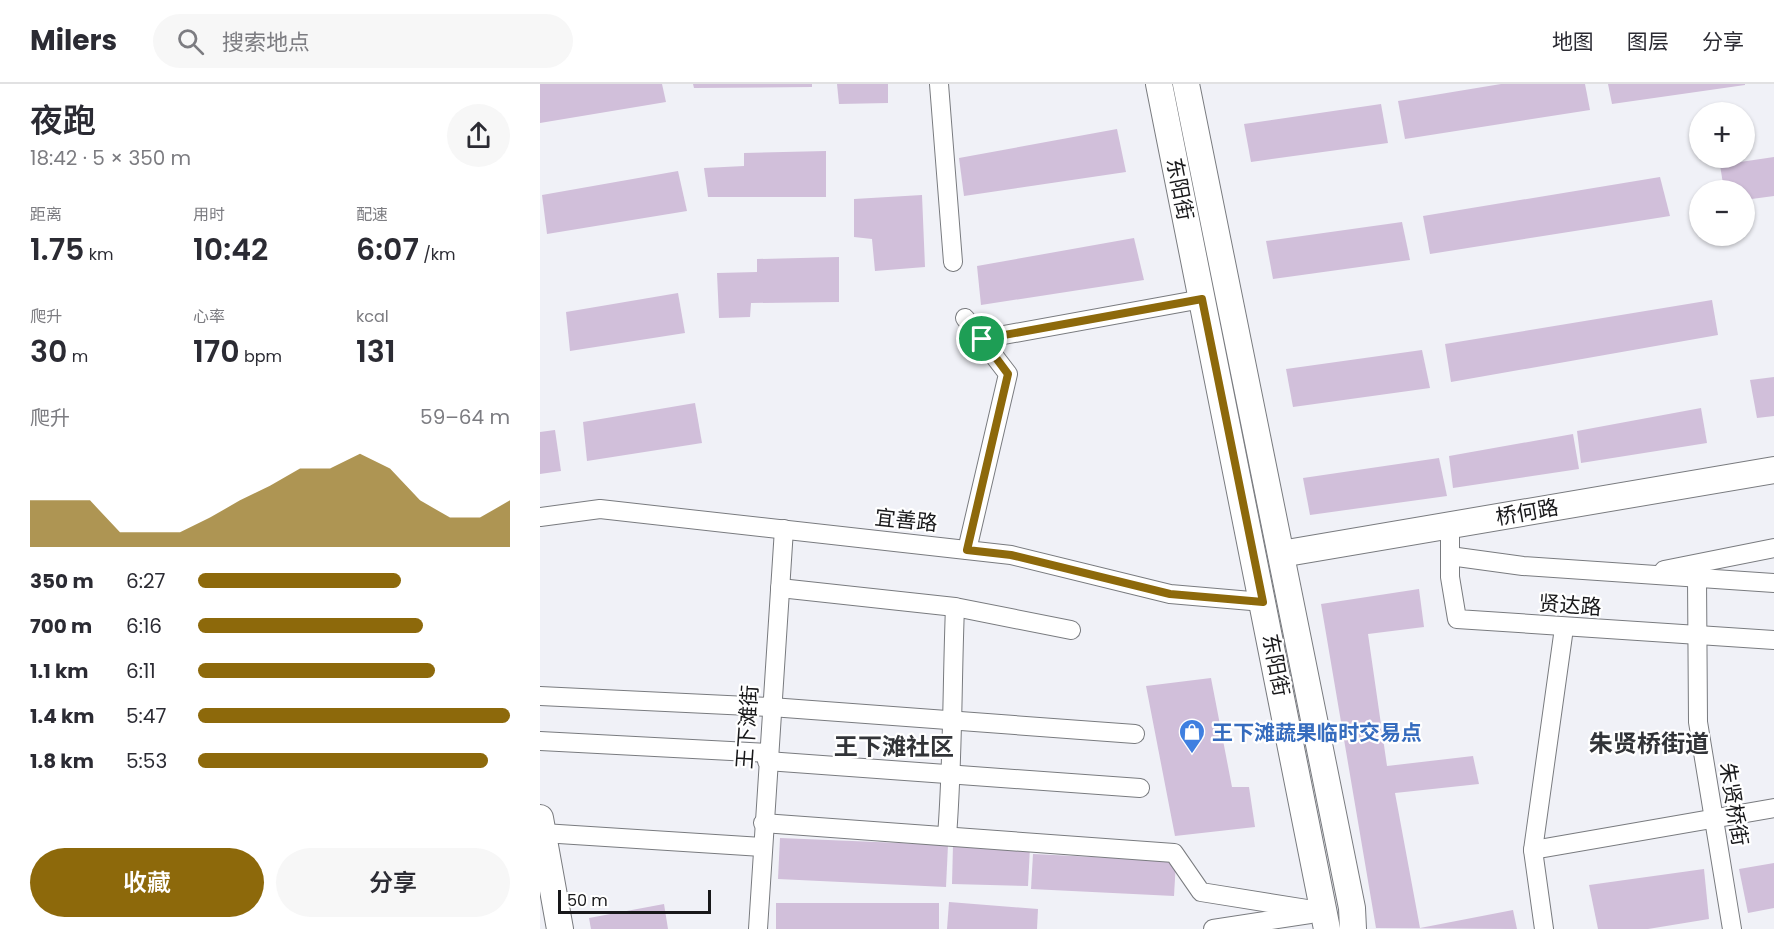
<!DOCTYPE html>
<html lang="zh">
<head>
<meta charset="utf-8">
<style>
  body { margin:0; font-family:Poppins,"Noto Sans SC",sans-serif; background:#f7f7f7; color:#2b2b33; height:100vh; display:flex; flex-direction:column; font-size:22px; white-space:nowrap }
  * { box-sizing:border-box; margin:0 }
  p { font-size:20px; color:#7c7c81 }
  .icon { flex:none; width:33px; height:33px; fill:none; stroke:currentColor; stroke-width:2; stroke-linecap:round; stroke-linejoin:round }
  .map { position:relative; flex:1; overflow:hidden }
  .sheet { display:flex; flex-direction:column; background:#fff; width:540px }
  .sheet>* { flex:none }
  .fabs { position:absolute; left:1149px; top:18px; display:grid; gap:12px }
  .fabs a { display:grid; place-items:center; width:66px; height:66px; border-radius:50%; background:#fff; box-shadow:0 2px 4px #0004; font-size:30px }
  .scale { position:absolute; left:18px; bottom:15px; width:153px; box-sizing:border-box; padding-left:6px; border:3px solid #18181a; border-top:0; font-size:16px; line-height:21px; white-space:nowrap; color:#18181a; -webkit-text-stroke:4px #fff; paint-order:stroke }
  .pin { position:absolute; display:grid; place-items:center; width:51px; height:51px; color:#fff; margin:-26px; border:3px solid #fff; border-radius:50%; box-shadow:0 2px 6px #0007 }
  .round { display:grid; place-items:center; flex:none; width:63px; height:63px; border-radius:32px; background:#f7f7f7 }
  .overview { display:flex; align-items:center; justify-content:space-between; height:102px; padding:0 30px }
  h1 { font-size:33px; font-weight:600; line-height:45px }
  .figures { display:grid; grid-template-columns:repeat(3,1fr); gap:9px; height:102px; padding:6px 30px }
  .figures div { display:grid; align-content:center }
  .figures b { font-size:30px; font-weight:600 }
  .figures small { font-size:16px; font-weight:400 }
  .figures p { font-size:16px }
  .chart { height:168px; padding:12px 30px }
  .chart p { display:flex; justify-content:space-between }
  .chart svg { width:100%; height:108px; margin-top:6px; fill:#8d690b; opacity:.7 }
  .button { display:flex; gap:12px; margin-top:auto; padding:12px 30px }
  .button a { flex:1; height:69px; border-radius:36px; background:#8d690b; color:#fff; font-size:24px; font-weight:600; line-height:69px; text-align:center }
  .button a+a { background:#f7f7f7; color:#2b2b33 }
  ul { padding:0 30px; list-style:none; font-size:20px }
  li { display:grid; grid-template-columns:96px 72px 1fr; align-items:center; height:45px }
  li i { height:15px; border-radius:8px; background:#8d690b }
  header { display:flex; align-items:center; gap:36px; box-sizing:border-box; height:84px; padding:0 30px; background:#fff; border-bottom:2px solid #e1e1e2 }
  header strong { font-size:28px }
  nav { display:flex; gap:33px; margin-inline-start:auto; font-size:21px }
  .search { width:420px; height:54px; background:#f7f7f7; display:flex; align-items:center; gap:15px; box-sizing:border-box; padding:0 21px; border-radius:33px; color:#7c7c81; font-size:22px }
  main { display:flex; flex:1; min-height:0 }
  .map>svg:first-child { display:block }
  .building { fill:#d1bfda }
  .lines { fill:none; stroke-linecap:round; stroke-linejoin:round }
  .street-casing { stroke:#797b7f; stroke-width:20 }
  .secondary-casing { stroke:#797b7f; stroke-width:28 }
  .street { stroke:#fff; stroke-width:18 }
  .secondary { stroke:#fff; stroke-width:26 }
  .route-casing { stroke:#fff; stroke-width:12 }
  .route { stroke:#8d690b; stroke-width:8 }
  .labels { text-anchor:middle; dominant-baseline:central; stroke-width:4.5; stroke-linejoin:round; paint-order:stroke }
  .street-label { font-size:21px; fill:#18181a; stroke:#fff }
  .shop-label { font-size:21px; font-weight:bold; fill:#366cbe; stroke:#fff; text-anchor:start }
  .quarter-label { font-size:24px; font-weight:bold; fill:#323438; stroke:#fff }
</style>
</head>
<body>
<header>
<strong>Milers</strong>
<div class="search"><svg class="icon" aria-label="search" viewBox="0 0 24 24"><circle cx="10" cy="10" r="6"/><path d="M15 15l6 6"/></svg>搜索地点</div>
<nav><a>地图</a><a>图层</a><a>分享</a></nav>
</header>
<main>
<section class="sheet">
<div class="overview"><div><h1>夜跑</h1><p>18:42 · 5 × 350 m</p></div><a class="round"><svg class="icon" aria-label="share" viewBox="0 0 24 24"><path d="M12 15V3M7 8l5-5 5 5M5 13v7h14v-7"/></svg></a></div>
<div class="figures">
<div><p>距离</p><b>1.75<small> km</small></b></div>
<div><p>用时</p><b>10:42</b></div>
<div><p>配速</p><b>6:07<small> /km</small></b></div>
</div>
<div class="figures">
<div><p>爬升</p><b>30<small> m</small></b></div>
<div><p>心率</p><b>170<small> bpm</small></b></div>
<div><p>kcal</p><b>131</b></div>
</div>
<div class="chart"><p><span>爬升</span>59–64 m</p>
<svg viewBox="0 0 160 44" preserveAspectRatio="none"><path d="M0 44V25L10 25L20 25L30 38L40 38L50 38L60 32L70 25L80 19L90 12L100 12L110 6L120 12L130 25L140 32L150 32L160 25V44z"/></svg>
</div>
<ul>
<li><b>350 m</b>6:27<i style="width:65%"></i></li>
<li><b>700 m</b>6:16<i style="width:72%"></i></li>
<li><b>1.1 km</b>6:11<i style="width:76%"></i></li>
<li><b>1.4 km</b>5:47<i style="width:100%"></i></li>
<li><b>1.8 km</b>5:53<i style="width:93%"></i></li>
</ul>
<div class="button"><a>收藏</a><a>分享</a></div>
</section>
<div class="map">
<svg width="1234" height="845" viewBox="0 0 1234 845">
  <rect width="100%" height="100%" fill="#f0f1f7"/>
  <g class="building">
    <path d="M0,0H122L126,18L0,39Z"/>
    <path d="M153,0H272V3L154,4Z"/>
    <path d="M297,0H348V19L299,20Z"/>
    <path d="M961,0H1045L1050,26L865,55L858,17Z"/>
    <path d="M1068,0H1205V1L1072,20Z"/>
    <path d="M841,20L848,59L711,78L704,40Z"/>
    <path d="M577,45L586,88L424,112L419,74Z"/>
    <path d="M286,67V113H168L164,84L204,82V69Z"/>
    <path d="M1234,73V112L1204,116V106H1184L1180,81Z"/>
    <path d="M138,87L147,127L7,150L2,111Z"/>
    <path d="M1120,93L1130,132L890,170L883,132Z"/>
    <path d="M382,111L385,183L335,187L332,155L314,153V115Z"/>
    <path d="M862,138L870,176L733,195L726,157Z"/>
    <path d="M594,154L604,196L441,221L437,182Z"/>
    <path d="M299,173V218L211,219L210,233L179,234L177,189L217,188V175Z"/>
    <path d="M138,209L145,249L30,267L26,228Z"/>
    <path d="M1172,216L1178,251L911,298L905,260Z"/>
    <path d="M882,266L890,304L753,323L746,285Z"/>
    <path d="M1234,293V332L1217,334L1210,296Z"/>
    <path d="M155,319L162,359L47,377L43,338Z"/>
    <path d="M1161,324L1167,359L1041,379L1037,347Z"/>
    <path d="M15,346L21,387L0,390V348Z"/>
    <path d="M1033,350L1039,385L913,404L909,372Z"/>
    <path d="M899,374L907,412L770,431L763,394Z"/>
    <path d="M879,505L884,543L828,550L847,682L933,672L939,700L855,709L880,844L973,826L977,845L836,844L781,520Z"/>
    <path d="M671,594L692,703H709L715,743L635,752L606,602Z"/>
    <path d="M240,754L408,761L406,803L238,795Z"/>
    <path d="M413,761L490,763L488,802L412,800Z"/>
    <path d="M493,770L636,777L634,812L491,805Z"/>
    <path d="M1234,779V824L1208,829L1199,785Z"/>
    <path d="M1164,785L1169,835L1108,845H1058L1049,801Z"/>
    <path d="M409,818L498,825L497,845H407Z"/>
    <rect x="236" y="819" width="163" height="26"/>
    <path d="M124,820L128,845H51L49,834Z"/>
  </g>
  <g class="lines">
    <defs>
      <g id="street">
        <path d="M399,0L413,178"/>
        <path d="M425,234L468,290L427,466"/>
        <path d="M442,255L662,215"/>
        <path d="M0,433L60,425L471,471L630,510L723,518"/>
        <path d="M910,442V493L917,535L1234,556"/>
        <path d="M910,472L983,482L1234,499"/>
        <path d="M1124,486L1234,464"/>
        <path d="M1157,494L1158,638L1192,845"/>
        <path d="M240,504L415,523L531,546"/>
        <path d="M0,612L231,623L595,650"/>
        <path d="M0,657L228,669"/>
        <path d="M227,677L600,704"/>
        <path d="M223,739L634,769L661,808L786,828"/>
        <path d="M3,749L222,763"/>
        <path d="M407,752C413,676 412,599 415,523"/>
        <path d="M993,766L1234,724"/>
        <path d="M218,845L244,445"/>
        <path d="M673,845L770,830"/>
        <path d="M1004,845L993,766L1024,544"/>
      </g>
      <g id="secondary">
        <path d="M619,0L787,845"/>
        <path d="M646,0L812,824L813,845"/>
        <path d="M741,470L1234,386"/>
        <path d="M0,734L20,845"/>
      </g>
    </defs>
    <use href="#street" class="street-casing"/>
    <use href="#secondary" class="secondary-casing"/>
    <use href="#street" class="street"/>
    <use href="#secondary" class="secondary"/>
  </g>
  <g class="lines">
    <defs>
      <path id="route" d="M662,215L723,518L630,510L471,471L427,466L468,290L442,255Z"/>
    </defs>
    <use href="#route" class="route-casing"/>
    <use href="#route" class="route"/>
  </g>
  <defs>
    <symbol id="shop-pin" viewBox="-11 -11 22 30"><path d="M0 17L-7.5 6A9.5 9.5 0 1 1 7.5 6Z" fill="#3f7fe0" stroke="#fff"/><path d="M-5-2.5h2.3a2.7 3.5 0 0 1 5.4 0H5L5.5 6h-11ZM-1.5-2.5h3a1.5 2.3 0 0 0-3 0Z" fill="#fff"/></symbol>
  </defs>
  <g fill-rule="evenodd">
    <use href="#shop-pin" x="637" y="633" width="30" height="40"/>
  </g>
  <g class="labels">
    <g class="street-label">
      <text transform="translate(640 105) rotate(79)">东阳街</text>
      <text transform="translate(987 428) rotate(-10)">桥何路</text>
      <text transform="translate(366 436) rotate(6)">宜善路</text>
      <text transform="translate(1030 521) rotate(4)">贤达路</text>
      <text transform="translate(736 581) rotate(79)">东阳街</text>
      <text transform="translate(207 643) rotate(-86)">王下滩街</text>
      <text transform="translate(1194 720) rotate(81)">朱贤桥街</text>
    </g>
    <g class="shop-label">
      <text x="672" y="648">王下滩蔬果临时交易点</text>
    </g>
    <g class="quarter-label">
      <text x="1109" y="659">朱贤桥街道</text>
      <text x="354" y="662">王下滩社区</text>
    </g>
  </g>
</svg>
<div class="fabs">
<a>+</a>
<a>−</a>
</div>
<div class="scale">50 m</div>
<div class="pin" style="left:442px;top:255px;background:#1e9e55"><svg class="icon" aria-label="arrive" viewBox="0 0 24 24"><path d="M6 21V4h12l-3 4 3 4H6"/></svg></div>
</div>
</main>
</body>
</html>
